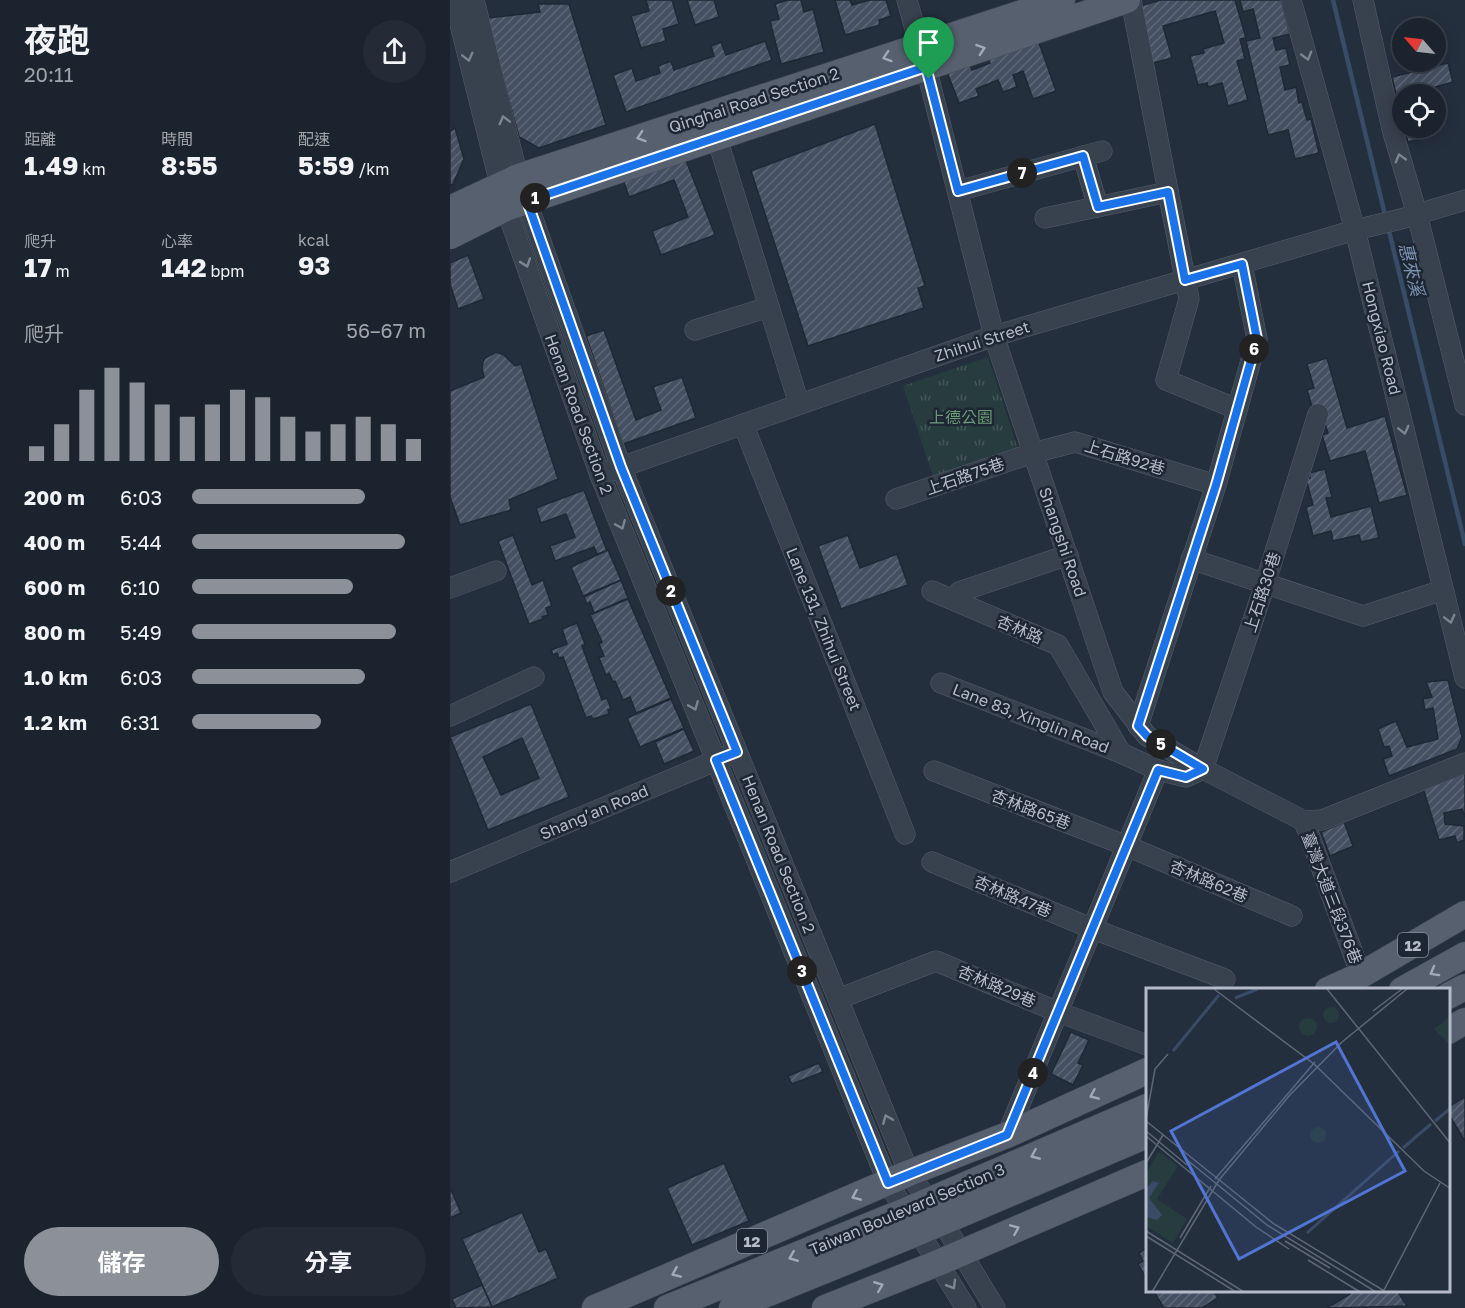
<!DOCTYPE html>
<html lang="zh-TW">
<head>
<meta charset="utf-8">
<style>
  body { margin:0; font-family:"Golos Text","Noto Sans TC",sans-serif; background:#242b36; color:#f1f3f6; height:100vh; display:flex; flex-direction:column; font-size:22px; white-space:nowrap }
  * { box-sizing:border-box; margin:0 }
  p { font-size:20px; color:#a0a4aa }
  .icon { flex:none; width:33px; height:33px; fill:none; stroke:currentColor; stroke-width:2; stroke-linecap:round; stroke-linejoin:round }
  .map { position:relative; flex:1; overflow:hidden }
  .side { display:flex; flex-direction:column; background:#1b232e; width:450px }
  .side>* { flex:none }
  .needle { width:39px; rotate:298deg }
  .tools { position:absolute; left:942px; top:18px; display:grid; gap:12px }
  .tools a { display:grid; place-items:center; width:54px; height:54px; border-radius:50%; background:#1b232e; box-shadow:0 3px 15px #0003,0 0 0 2px #39404a; font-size:30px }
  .pin { position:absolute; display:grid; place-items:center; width:51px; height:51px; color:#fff; margin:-62px -26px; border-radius:50% 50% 50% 0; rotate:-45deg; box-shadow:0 0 6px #0007 }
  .pin .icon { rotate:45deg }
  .km { position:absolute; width:30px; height:30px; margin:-15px; border-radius:50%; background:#222; color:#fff; font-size:16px; line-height:30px; text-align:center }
  .round { display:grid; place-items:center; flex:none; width:63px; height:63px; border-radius:32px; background:#242b36 }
  .overview { display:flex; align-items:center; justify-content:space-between; height:102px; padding:0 24px }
  h1 { font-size:33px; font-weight:700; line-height:45px }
  .stats { display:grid; grid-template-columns:repeat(3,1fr); gap:9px; height:102px; padding:6px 24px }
  .stats div { display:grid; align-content:center }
  .stats b { font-size:26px; font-weight:700 }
  .stats small { font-size:16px; font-weight:400 }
  .stats p { font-size:16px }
  .chart { height:168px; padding:12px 24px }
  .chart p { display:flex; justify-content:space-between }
  .chart svg { width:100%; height:108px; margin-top:6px; stroke:#8c9099; stroke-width:6 }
  .cta { display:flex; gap:12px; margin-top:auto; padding:12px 24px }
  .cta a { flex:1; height:69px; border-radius:36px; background:#8c9099; color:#fff; font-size:24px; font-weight:700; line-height:69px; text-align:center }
  .cta a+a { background:#242b36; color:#f1f3f6 }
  ul { padding:0 24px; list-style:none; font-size:20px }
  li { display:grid; grid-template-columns:96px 72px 1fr; align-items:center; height:45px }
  li i { height:15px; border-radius:8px; background:#8c9099 }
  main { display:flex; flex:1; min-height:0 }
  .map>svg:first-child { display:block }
  .grass { fill:url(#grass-tufts) }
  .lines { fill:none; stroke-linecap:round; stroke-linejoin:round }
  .stream { stroke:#394c67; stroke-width:4.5 }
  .building { fill:url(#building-hatch); stroke:#1f2835; stroke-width:1.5; fill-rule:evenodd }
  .minor-casing { stroke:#565f6c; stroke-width:21 }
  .major-casing { stroke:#414a57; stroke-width:27 }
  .minor { stroke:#38414e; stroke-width:20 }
  .major { stroke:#56606e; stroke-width:26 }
  .oneway { stroke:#a1aab7 }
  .oneway2 { stroke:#7c8592 }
  .route-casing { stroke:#fff; stroke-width:12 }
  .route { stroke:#1a73e8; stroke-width:8 }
  .labels { text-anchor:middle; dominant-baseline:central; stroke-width:5; stroke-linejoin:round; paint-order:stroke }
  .shield { fill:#1d2633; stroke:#878f9c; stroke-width:1.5 }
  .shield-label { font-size:15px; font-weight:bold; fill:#b4bcc9 }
  .street-label { font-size:16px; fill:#b4bcc9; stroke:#1d2633 }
  .park-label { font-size:16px; fill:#6b9a76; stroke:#1d2633 }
  .water-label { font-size:18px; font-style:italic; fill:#7c92b1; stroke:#1d2633 }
  .inset-river { fill:none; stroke:#394c67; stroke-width:3 }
  .inset-road { fill:none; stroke:#5e6776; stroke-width:1.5 }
  .view { fill:#5274d3; fill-opacity:0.15; stroke:#5274d3; stroke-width:3 }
  .inset-edge { fill:none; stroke:#b4bcc9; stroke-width:3 }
</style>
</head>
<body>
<main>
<section class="side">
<div class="overview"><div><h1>夜跑</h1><p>20:11</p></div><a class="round"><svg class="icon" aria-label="share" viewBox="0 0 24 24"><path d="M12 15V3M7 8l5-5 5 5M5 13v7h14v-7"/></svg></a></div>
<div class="stats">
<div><p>距離</p><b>1.49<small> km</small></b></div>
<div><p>時間</p><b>8:55</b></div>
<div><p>配速</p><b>5:59<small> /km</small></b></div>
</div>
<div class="stats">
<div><p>爬升</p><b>17<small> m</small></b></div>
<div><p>心率</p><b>142<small> bpm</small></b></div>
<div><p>kcal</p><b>93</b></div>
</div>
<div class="chart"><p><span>爬升</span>56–67 m</p>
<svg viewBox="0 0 160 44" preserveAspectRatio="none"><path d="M5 44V38M15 44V29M25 44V15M35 44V6M45 44V12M55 44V21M65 44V26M75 44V21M85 44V15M95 44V18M105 44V26M115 44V32M125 44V29M135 44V26M145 44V29M155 44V35"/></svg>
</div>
<ul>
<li><b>200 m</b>6:03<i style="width:74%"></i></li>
<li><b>400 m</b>5:44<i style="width:91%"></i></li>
<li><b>600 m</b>6:10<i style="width:69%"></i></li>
<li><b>800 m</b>5:49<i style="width:87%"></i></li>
<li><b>1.0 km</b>6:03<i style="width:74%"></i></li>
<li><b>1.2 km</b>6:31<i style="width:55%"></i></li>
</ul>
<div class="cta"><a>儲存</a><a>分享</a></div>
</section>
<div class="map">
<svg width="1015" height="1308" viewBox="0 0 1015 1308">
  <defs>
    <pattern id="grass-tufts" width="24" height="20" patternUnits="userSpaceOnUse" patternTransform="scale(1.5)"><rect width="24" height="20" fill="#263c3f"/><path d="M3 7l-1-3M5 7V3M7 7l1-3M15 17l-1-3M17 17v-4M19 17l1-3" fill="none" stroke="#435659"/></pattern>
    <pattern id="building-hatch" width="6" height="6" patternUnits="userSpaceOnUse" patternTransform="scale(1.5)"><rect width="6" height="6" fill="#455162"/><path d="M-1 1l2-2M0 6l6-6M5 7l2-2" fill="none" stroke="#5d6877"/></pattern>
  </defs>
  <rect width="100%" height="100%" fill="#242f3e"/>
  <path class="grass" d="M538,357L568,449L484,479L453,386Z"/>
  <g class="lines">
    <g class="stream">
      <path d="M883,0L936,219"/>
      <path d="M938,227L1015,544"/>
    </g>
  </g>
  <g class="building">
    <path d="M196,0H222L229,24L213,29L216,41L191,48L181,16L199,11Z"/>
    <path d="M237,0H264L269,17L245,25Z"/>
    <path d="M338,0H351L354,12L363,9L374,52L331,64L320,21L329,19L325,4Z"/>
    <path d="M385,0H400L402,5L420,0H436L441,16L429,20L430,25L395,35Z"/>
    <path d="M711,0H785L796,38L790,39L795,59L787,61L798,100L778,106L772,83L758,87L757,83L748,85L740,56L754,53L753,49L774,43L765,11L713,26L722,58L703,63L690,6Z"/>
    <path d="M790,0H831L840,34L823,38L826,50L836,48L840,65L830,67L835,90L846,87L849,103L852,102L857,120L861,119L869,153L845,159L838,130L818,135L796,41L810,38L803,9L793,12Z"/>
    <path d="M88,4H119L156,125L89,148L69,137L37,18L90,12Z"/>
    <path d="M587,37L606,91L583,99L573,71L563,75L567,87L553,92L548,80L526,89L529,96L509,103L495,67L518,58L522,70L540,63L537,55Z"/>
    <path d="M315,41L322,60L176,112L163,75L182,68L186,81L210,73L208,66L221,61L224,70L264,56L261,46L271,42L276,55Z"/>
    <path d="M998,63L1003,82L985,87L993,120L986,121V94H952V120L942,77Z"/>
    <path d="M425,124L475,286L468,288L474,308L358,346L301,171Z"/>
    <path d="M5,128L14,159L3,184L0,186V131Z"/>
    <path d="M954,128H979L981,137L958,142Z"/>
    <path d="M232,150L265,235L211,255L202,231L238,217L224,180L179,197L171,174Z"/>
    <path d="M18,255L34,299L8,309L0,284V263Z"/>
    <path d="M154,330L186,420L211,410L203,387L232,377L246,418L173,444L136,336Z"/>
    <path d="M46,352L54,355L65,366L71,364L108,479L59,500L61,510L10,525L0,497V391L34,377L32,368L33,362L35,358Z"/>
    <path d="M877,358L897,428L935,416L957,495L929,503L915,451L880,461L872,435L878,433L870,408L863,410L857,390L864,388L857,364Z"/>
    <path d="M875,469L882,497L876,498L881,517L921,506L929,538L911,542L909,535L883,541L881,531L863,536L856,507L863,505L856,479L860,478L859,473Z"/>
    <path d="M134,490L157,551L147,554L144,547L105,561L100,546L125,537L116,514L91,523L86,508Z"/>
    <path d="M63,535L82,585L93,580L102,606L96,608L98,615L92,617L93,619L79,624L48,541Z"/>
    <path d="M398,535L410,568L447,554L458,585L391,609L368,546Z"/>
    <path d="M158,550L171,580L133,596L121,567Z"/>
    <path d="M171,580L178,598L144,613L140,602L137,604L134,597Z"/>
    <path d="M178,599L221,698L186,713L180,697L173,700L165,681L163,682L159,673L156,675L149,658L154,656L149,644L152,642L140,615Z"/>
    <path d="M127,623L135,644L132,646L152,700L157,698L161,709L158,710L159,714L143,719L141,716L136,718L113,657L109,658L107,653L103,655L101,650L117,644L112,629Z"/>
    <path d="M998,680L1012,737L1007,749L939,776L933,759L942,756L939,746L934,747L928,729L946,721L957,747L988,739L983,708L975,710L973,699L982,697L976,682Z"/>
    <path d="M221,699L234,728L190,747L177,718Z"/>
    <path d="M81,704L119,797L38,830L0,737ZM72,738L89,778L51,795L33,757Z"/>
    <path d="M234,729L244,751L214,764L205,742Z"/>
    <path d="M1015,771V817L1012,809L994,813L995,824L1014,826V840L1007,843L1005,836L989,840L973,788Z"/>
    <path d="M894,822L903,846L880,856L871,832Z"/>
    <path d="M621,1032L639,1040L628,1063L633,1065L623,1085L601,1074Z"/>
    <path d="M369,1063L373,1072L342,1084L338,1076Z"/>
    <path d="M1015,1097V1141L998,1113V1107Z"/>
    <path d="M274,1163L299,1221L242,1245L217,1188Z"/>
    <path d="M0,1187L11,1213L0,1218Z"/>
    <path d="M72,1212L89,1252L96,1249L108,1278L42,1307L12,1239Z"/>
    <path d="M697,1248V1280L688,1264L693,1261L689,1253Z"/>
    <path d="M32,1285L42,1307L6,1308L2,1299Z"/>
    <path d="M704,1292H764L768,1298L752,1308H714Z"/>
    <path d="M899,1292H948L957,1306L877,1308L900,1294Z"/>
  </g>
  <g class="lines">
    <defs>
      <g id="minor">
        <path d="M4,0L56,208L150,475L438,1183L516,1308"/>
        <path d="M24,0L68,177L171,467L459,1173L492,1221L545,1308"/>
        <path d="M457,0L479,79L544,336L663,692L697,736L753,769L854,821L872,820L1015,763"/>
        <path d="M681,0L739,299L716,380L787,409"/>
        <path d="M841,0L905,230L1015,678"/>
        <path d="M913,0L942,129L967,214L1015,405"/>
        <path d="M267,138L349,404"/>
        <path d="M633,156L648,207"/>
        <path d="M508,191L652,151"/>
        <path d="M595,218L718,192"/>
        <path d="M245,330L319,307"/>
        <path d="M293,424L455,834"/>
        <path d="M160,471L544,336L905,230L951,219L1015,200"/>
        <path d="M446,499L583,453L625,442L766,485"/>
        <path d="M741,559L913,616L993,590"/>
        <path d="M0,588L46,571"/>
        <path d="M482,591L608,645L671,753"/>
        <path d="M509,592L618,555"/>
        <path d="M491,683L671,753L708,770L736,777L753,769L815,584L868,414"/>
        <path d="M0,716L84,677"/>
        <path d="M688,726L766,485L807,339L792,264"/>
        <path d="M484,771L677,846L842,916"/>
        <path d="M854,821L911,975"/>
        <path d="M482,862L643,929L775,979"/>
        <path d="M0,872L277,756"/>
        <path d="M388,999L486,961L608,1012L697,1045"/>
        <path d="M557,1135L708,770"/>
      </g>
      <g id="major">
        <path d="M0,209L68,177L612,0"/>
        <path d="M0,236L56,208L677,0"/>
        <path d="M878,990L911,975L1015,914"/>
        <path d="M952,990L1015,955"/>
        <path d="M998,996L1015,987"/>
        <path d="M998,1031L1015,1021"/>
        <path d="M145,1308L459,1173L557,1135L697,1071"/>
        <path d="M217,1308L455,1211L697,1107"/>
        <path d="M282,1308L469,1232L697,1135"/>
        <path d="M375,1308L488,1263L697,1173"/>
      </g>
    </defs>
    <use href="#minor" class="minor-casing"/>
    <use href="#major" class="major-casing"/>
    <use href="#minor" class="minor"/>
    <use href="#major" class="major"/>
  </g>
  <defs><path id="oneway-chevron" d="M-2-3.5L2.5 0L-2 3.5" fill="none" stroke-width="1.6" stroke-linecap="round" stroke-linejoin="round" transform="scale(1.5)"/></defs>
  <g class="oneway">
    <use href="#oneway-chevron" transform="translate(531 49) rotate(-19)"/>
    <use href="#oneway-chevron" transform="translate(437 57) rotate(162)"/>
    <use href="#oneway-chevron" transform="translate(191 137) rotate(162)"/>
    <use href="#oneway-chevron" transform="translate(984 972) rotate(151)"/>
    <use href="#oneway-chevron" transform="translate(644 1095) rotate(156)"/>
    <use href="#oneway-chevron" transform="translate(585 1155) rotate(157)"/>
    <use href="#oneway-chevron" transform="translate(406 1196) rotate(157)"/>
    <use href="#oneway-chevron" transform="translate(565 1229) rotate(-23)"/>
    <use href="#oneway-chevron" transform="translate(343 1257) rotate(158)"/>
    <use href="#oneway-chevron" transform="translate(226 1273) rotate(157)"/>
    <use href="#oneway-chevron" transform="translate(429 1286) rotate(-22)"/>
  </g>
  <g class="oneway2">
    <use href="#oneway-chevron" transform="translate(857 56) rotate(74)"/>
    <use href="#oneway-chevron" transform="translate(18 57) rotate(76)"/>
    <use href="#oneway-chevron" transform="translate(54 120) rotate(-104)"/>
    <use href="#oneway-chevron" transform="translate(950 158) rotate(-106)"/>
    <use href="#oneway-chevron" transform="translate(76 263) rotate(71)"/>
    <use href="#oneway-chevron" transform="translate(954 430) rotate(76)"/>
    <use href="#oneway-chevron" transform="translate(171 525) rotate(68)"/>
    <use href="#oneway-chevron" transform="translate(1000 619) rotate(76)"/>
    <use href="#oneway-chevron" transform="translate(244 706) rotate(68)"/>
    <use href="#oneway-chevron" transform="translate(437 1119) rotate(-112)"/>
    <use href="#oneway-chevron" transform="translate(502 1285) rotate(59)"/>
  </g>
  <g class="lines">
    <defs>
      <path id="route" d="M476,67L508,191L633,156L648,207L718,192L735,280L792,264L807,339L766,485L688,726L697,736L753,769L736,777L708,770L557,1135L438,1183L266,760L287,752L171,467L77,201Z"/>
    </defs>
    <use href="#route" class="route-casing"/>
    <use href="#route" class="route"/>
  </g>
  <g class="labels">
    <g class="shield">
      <rect x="948" y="933" width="30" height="24" rx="4.5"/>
      <rect x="287" y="1229" width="30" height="24" rx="4.5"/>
    </g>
    <g class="shield-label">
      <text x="963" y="945">12</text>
      <text x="302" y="1241">12</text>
    </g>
    <g class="street-label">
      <text transform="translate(304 100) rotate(-18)">Qinghai Road Section 2</text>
      <text transform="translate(932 338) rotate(76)">Hongxiao Road</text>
      <text transform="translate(532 341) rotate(-18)">Zhihui Street</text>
      <text transform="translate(129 414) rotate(70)">Henan Road Section 2</text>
      <text transform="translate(675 457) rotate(17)">上石路92巷</text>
      <text transform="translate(515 476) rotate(-19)">上石路75巷</text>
      <text transform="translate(613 542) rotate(71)">Shangshi Road</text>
      <text transform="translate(812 592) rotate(-72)">上石路30巷</text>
      <text transform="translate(374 629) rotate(68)">Lane 131, Zhihui Street</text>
      <text transform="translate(570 629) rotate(23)">杏林路</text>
      <text transform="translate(581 718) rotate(21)">Lane 83, Xinglin Road</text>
      <text transform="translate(581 809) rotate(21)">杏林路65巷</text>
      <text transform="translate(144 812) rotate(-23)">Shang’an Road</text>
      <text transform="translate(329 854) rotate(68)">Henan Road Section 2</text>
      <text transform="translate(759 881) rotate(23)">杏林路62巷</text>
      <text transform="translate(563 896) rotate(23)">杏林路47巷</text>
      <text transform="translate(882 898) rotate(69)">臺灣大道三段376巷</text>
      <text transform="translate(547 986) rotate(23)">杏林路29巷</text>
      <text transform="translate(457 1209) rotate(-23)">Taiwan Boulevard Section 3</text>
    </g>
    <g class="park-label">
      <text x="511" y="417">上德公園</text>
    </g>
    <g class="water-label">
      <text transform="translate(962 269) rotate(76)">惠來溪</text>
    </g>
  </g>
  <g transform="translate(696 988)">
    <rect width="304" height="304" fill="#242f3e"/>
    <path d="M177 27a8 8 0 1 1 16 0a8 8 0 1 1-16 0ZM304,28V57L288,41ZM153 39a9 9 0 1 1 18 0a9 9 0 1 1-18 0ZM164 147a8 8 0 1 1 16 0a8 8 0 1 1-16 0ZM13,164L32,178L11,211L41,231L27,255L0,238V185Z" fill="#263c3f"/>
    <path d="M7,193L13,195L3,210L16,227L11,232L0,229V201Z" fill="#394c67"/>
    <path class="inset-river" d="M89,10L112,1M27,63L73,7M289,133L305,120M257,160L285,136M161,245L253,163"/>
    <path class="inset-road" d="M68,1L168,76L278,183L305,201M181,1L305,156M227,23L256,1M0,131L9,81L22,66M0,133L128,236L240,304M0,143L41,177M0,148L110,239L143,261M40,171L121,237L230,304M0,175L17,147M69,191L169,74M0,243L98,304M0,248L90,304M34,250L65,198M139,253L184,280M162,272L214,304M6,304L73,192L143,108L196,54L261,1M237,304L294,195"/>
    <path class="view" d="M190,54L259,183L93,271L25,143Z"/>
    <rect width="304" height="304" class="inset-edge"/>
  </g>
</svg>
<div class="tools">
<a><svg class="needle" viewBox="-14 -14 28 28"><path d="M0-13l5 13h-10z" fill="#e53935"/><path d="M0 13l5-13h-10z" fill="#a0a4aa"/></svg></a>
<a><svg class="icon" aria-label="locate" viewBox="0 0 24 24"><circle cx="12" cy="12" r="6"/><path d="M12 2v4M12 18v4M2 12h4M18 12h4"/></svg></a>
</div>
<div class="pin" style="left:479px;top:79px;background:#1e9e55"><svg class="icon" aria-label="arrive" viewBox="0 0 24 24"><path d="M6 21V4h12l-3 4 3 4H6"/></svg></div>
<b class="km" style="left:85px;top:198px">1</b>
<b class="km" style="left:221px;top:591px">2</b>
<b class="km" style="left:352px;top:971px">3</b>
<b class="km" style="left:583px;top:1073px">4</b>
<b class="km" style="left:711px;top:744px">5</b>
<b class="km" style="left:804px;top:349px">6</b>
<b class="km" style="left:572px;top:173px">7</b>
</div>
</main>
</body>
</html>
